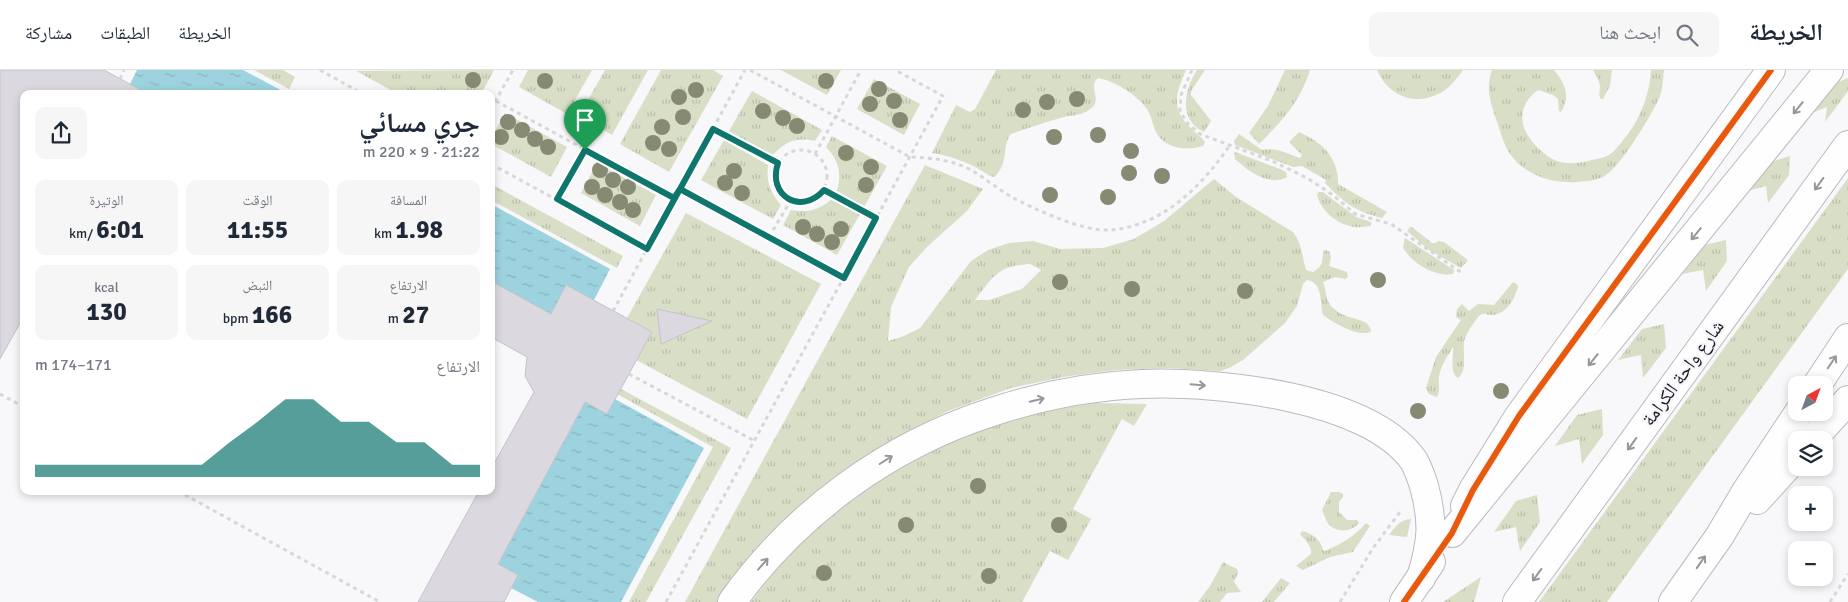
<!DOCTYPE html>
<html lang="ar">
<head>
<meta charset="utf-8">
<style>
  body { margin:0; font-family:Signika,"Noto Naskh Arabic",sans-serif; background:#f6f6f7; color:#1f2937; direction:rtl; height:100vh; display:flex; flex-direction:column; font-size:19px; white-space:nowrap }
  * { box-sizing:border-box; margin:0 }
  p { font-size:16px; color:#747a83 }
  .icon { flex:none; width:28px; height:28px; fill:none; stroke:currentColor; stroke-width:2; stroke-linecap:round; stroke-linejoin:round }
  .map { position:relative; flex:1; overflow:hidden; direction:ltr }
  .panel { position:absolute; left:20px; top:20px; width:475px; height:405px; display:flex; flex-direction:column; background:#fff; border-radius:10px; box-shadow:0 2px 8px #0003; direction:rtl }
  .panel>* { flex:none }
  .needle { width:32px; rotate:41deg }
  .fabs { position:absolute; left:1788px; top:306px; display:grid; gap:10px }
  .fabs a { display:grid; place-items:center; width:45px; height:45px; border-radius:10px; background:#fff; box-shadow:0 2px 8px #0003; font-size:25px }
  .pin { position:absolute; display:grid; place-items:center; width:42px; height:42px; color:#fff; margin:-51px -21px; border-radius:50% 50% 50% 0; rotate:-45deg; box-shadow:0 0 5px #0007 }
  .pin .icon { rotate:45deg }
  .round { display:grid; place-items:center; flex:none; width:52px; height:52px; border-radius:10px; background:#f6f6f7 }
  .summary { display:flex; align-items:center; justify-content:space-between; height:85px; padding:0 15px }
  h1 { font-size:28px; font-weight:700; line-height:38px }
  .stats { display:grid; grid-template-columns:repeat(3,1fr); gap:8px; height:85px; padding:5px 15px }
  .stats div { display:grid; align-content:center; border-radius:10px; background:#f6f6f7; text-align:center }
  .stats b { font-size:25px; font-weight:700 }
  .stats small { font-size:14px; font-weight:400 }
  .stats p { font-size:14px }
  .chart { height:140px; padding:10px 15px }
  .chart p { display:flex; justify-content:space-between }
  .chart svg { width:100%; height:90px; margin-top:5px; fill:#0f766e; opacity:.7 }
  header { display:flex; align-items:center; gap:30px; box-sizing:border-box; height:70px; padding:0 25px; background:#fff; border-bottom:1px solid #e0e1e3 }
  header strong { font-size:24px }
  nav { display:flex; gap:28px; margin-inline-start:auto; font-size:18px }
  .search { width:350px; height:45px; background:#f6f6f7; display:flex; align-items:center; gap:12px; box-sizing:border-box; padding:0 18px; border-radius:10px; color:#747a83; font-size:19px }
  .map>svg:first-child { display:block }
  .grass { fill:url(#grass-tufts); fill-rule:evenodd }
  .water { fill:url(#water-ripples) }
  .building { fill:#dbd9df; stroke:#c5c3ca }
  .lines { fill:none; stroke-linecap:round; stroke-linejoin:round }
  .minor-casing { stroke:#bcb9c0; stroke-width:30 }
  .highway-casing { stroke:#bcb9c0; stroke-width:30 }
  .path { stroke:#d7d7d8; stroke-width:3; stroke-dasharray:4 4; stroke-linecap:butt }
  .minor { stroke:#fefefe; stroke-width:28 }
  .highway { stroke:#fefefe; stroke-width:28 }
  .cycleway-casing { stroke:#f7f6fb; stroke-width:9 }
  .cycleway { stroke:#e8590c; stroke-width:6 }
  .tree { fill:#868a72 }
  .oneway { stroke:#98969b }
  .route-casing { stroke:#fff; stroke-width:10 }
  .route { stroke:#0f766e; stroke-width:6 }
  .labels { text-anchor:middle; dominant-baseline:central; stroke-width:5; stroke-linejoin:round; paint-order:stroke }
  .street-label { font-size:19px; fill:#1b1821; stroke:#f7f6fb }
</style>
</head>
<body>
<header>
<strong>الخريطة</strong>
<div class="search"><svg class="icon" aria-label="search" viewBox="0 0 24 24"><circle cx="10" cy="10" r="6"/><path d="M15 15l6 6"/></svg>ابحث هنا</div>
<nav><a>الخريطة</a><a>الطبقات</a><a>مشاركة</a></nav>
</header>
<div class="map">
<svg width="1848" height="532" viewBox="0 0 1848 532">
  <defs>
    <pattern id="grass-tufts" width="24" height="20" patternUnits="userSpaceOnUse" patternTransform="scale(1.25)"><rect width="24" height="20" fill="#d9dfc6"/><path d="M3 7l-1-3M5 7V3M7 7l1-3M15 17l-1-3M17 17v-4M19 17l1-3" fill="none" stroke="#babfaa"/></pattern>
    <pattern id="water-ripples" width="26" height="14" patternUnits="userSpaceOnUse" patternTransform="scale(1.25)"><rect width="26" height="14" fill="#9cd3de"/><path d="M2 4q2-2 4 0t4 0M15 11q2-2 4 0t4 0" fill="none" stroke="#86b4be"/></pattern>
  </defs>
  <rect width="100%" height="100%" fill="#f8f7fa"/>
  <g class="grass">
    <path d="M254,0H283L295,7L289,19Z"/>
    <path d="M494,0L481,24H398L356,1Z"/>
    <path d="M528,0H592L567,44L519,17Z"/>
    <path d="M605,0H648L612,65L579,46Z"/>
    <path d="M661,0H713L723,6L669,102L620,74Z"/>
    <path d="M781,0H841L827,25Z"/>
    <path d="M996,0H1186C1176,24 1170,38 1191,58C1195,63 1202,67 1205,72L1203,76C1188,81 1166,79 1157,64C1153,57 1152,47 1147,39C1137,25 1115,11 1098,8C1088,16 1101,27 1093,37C1090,39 1086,42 1083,43C1077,46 1070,45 1064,47C1046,52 1028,58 1011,64C1001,76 1010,93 994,107L990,106C973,94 952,86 932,83L956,35L970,42L975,39Z"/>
    <path d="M1197,0H1205L1191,21V25L1211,51L1204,62C1178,50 1184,20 1197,0Z"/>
    <path d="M1285,0H1310C1301,31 1281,52 1259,74L1249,63L1268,36Z"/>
    <path d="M1377,0H1463C1458,7 1452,15 1445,20C1419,38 1389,28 1377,0Z"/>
    <path d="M1492,0H1554C1565,13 1571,26 1561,42L1559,41L1558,29L1553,25L1538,20C1515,37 1519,60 1538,78C1544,83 1550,89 1557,91C1568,95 1581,93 1592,90C1599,89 1607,87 1613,82C1618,77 1623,70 1628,64C1641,47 1650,22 1651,0H1664C1663,9 1663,18 1660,26C1653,43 1619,100 1603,107C1595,111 1585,111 1577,112C1549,114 1519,103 1506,77C1502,69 1500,60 1497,52C1491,34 1485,19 1492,0Z"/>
    <path d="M1593,0H1612L1610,16L1603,29H1601C1598,24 1600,22 1600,16C1599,10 1596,5 1593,0Z"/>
    <path d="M1848,8V21L1825,52L1827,37L1812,43L1836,13Z"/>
    <path d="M874,9L920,34L904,65L857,39Z"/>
    <path d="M752,21L822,60L815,71C795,67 786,71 772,86L729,61Z"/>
    <path d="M505,43L567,77L551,107L491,74V68Z"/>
    <path d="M1299,62C1322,72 1339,88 1338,114L1387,142L1382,148C1355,141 1344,133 1325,113L1326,110L1302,96L1293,97L1235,75L1234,71L1239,64L1262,80C1277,77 1287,84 1300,88L1302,85L1289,72Z"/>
    <path d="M832,66L887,96L864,137L837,121C842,104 839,90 826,77Z"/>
    <path d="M724,70L768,95C766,112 770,122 781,135L773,149L701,110Z"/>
    <path d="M1235,82L1280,99L1286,102L1287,107C1269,117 1248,101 1235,89L1234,83Z"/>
    <path d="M1790,86L1789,105L1768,133L1766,116L1747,121L1771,92Z"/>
    <path d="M597,93L656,125L640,156L581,123Z"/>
    <path d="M925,95L983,119L967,141L927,177L909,197L891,237L888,271L904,266L920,258L971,191L988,180L1009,173L1033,171L1060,179L1103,178L1134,169L1164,151L1214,109L1236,127L1293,162C1302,174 1302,186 1306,200L1313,202C1325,195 1321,191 1324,180L1329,181L1331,187L1329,196L1347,202L1348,207L1345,209L1335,207L1323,212C1326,219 1326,232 1332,237C1336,241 1341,244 1346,246C1355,250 1370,249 1371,262C1357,267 1334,253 1323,245C1320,233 1323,212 1307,210L1303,214L1297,236L1285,253L1243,290L1231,297L1221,301L1168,298L1115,300L1063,307L1011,318L948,341L889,371L834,409L728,517L717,532H685ZM1030,194L1041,200L1022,219L989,230H975C994,206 997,196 1030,194Z"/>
    <path d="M1848,108V199L1607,532H1539Z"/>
    <path d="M491,114L623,186L617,198L491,130Z"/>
    <path d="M1319,122H1323L1356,147L1371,152V156C1366,156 1360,158 1355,157C1338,155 1320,141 1317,124Z"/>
    <path d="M832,129L860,144L837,185L783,155L791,140C808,143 819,140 832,129Z"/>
    <path d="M686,143L821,214L747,349L636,290L651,262L627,248Z"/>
    <path d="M1410,157H1412L1432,173H1435L1439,171L1444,172L1468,190L1461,198L1429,180L1407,161Z"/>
    <path d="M1405,168L1454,200L1453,204C1434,207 1413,194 1403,178Z"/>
    <path d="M1726,170L1727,191L1706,221L1703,200L1682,204L1704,175Z"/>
    <path d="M1513,212L1518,215C1516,228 1507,244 1492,245C1487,245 1485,242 1480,245C1478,247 1475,251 1473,254C1470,258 1467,263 1465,268C1461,280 1469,299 1458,308C1449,302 1454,287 1453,277C1447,287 1441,295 1439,307C1438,316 1441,317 1437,327L1429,324L1426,318L1436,287L1461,250L1456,247L1457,239L1462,234L1469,241L1478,234L1494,235Z"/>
    <path d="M1664,254L1666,278L1643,308L1641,285L1618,290L1642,259Z"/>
    <path d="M621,319L731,378L646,532H629L713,377L617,324Z"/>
    <path d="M1094,333L1147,334L1134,356L1122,349L1073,439L1091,449L1068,490L1050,481L1022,532H751C768,510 785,488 806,469C862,417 931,373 1005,352C1034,343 1064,338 1094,333Z"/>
    <path d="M1602,339L1603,365L1582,394L1579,369L1555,376L1577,345Z"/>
    <path d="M1331,422H1339L1343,424V427L1339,432V442L1347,450H1357L1359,453C1351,463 1334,463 1327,452C1325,448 1324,444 1322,440Z"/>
    <path d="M1537,425L1540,452L1520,481L1516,457L1494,462L1516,431Z"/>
    <path d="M1411,449L1407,467L1389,465C1396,456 1399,450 1411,449Z"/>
    <path d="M1366,453L1370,456L1353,482L1330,487L1303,500L1296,496L1311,484C1312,476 1305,470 1300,464L1302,461C1312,463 1321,470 1323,480L1325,481C1341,474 1354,467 1366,453Z"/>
    <path d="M1223,492L1237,499L1238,503L1234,512L1241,522L1227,523L1220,532H1198L1210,516Z"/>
    <path d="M1481,507L1474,532H1443Z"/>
    <path d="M1281,508L1290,513L1274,532H1262Z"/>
  </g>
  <g class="water">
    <path d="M137,0H243L288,24H148L130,14Z"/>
    <path d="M491,134L610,199L594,230L566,215L551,244L491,211Z"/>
    <path d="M615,329L704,378L621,532H538L511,518L518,505L498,494L585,332Z"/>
  </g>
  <g class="building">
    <path d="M0,0H104L148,24H24V246L0,289Z"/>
    <path d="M491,211L551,244L566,215L652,262L607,344L585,332L498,494L518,505L504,532H418L479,421H491V399L534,322L525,306L527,287L491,267Z"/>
    <path d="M657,239L712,251L661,274Z"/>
  </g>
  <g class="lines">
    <defs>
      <g id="minor">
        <path d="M1465,436L1473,420L1519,346L1771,0"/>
        <path d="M732,532C795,443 889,375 992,342C1040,326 1091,316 1142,314C1215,311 1369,326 1414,391C1419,400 1421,407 1424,416C1434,453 1432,472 1421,508"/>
        <path d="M1404,532L1431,492"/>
      </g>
      <g id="highway">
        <path d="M1817,315L1848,268"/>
        <path d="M1812,370L1848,330"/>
        <path d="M1757,430L1796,387"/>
        <path d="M1452,463L1829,0"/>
        <path d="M1517,532L1848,75"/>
        <path d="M1673,532L1719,467L1747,420L1799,342"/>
      </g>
    </defs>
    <use href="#minor" class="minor-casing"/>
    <use href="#highway" class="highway-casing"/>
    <g class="path">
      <path d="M320,0L363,24"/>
      <path d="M750,0L910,87C933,88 956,90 976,103C987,110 998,119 1010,126C1033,139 1084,162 1110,160C1163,156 1202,116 1230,75"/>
      <path d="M1192,0L1181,25L1180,40L1186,52L1200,64L1272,91L1307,108L1333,125L1355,144L1391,154L1462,203"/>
      <path d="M120,9L124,0"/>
      <path d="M496,31L674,128"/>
      <path d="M491,39L513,0"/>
      <path d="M713,59L778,93"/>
      <circle cx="801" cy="106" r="26"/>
      <path d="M815,84L861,0"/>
      <path d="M491,94L647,179"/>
      <path d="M680,119L844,207"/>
      <path d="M824,120L876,148"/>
      <path d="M557,129L585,80"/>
      <path d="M769,167L791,130"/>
      <path d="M613,241L745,0"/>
      <path d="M629,304L755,371"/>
      <path d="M0,324L24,337"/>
      <path d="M178,421L380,532"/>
      <path d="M666,532L943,26L895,0"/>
      <path d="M1340,532L1373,478L1400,442"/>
      <path d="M1830,532L1848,504"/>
    </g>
    <use href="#minor" class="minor"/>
    <use href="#highway" class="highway"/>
    <defs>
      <path id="cycleway" d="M1404,532L1452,463L1473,420L1519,346L1771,0"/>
    </defs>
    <use href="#cycleway" class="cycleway-casing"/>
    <use href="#cycleway" class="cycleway"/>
  </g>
  <g class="tree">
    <circle cx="473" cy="10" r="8"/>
    <circle cx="545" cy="11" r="8"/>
    <circle cx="826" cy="11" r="8"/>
    <circle cx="879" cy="19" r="8"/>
    <circle cx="696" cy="20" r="8"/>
    <circle cx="679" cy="27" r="8"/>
    <circle cx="1077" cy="29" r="8"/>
    <circle cx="894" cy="31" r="8"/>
    <circle cx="1047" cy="32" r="8"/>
    <circle cx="870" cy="34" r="8"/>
    <circle cx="1023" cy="40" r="8"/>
    <circle cx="763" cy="41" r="8"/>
    <circle cx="683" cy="47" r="8"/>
    <circle cx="783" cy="48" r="8"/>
    <circle cx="900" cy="50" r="8"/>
    <circle cx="508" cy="52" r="8"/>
    <circle cx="797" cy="56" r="8"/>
    <circle cx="662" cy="57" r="8"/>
    <circle cx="522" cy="60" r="8"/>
    <circle cx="1098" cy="65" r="8"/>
    <circle cx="501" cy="67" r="8"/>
    <circle cx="1054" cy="67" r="8"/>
    <circle cx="535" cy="69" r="8"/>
    <circle cx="653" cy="73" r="8"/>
    <circle cx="548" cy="77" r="8"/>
    <circle cx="669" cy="79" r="8"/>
    <circle cx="1131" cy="81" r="8"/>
    <circle cx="846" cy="83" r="8"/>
    <circle cx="871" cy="97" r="8"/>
    <circle cx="600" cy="100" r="8"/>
    <circle cx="734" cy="101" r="8"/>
    <circle cx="1129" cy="103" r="8"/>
    <circle cx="1162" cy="106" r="8"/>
    <circle cx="613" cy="110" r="8"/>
    <circle cx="725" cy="113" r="8"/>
    <circle cx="866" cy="115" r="8"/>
    <circle cx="592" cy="117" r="8"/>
    <circle cx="628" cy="117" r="8"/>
    <circle cx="742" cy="123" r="8"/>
    <circle cx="605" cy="125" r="8"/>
    <circle cx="1050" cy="125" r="8"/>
    <circle cx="1108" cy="127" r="8"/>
    <circle cx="620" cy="132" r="8"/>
    <circle cx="633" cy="140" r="8"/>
    <circle cx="803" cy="157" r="8"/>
    <circle cx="841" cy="159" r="8"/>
    <circle cx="817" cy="164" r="8"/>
    <circle cx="832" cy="172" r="8"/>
    <circle cx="1378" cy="210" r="8"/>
    <circle cx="1060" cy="212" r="8"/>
    <circle cx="1132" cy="219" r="8"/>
    <circle cx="1245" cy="221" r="8"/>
    <circle cx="1501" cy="321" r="8"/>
    <circle cx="1418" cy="341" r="8"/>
    <circle cx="978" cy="416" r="8"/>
    <circle cx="906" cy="455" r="8"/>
    <circle cx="1059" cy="455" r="8"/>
    <circle cx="824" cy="503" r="8"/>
    <circle cx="989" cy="506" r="8"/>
  </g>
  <defs><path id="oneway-shaft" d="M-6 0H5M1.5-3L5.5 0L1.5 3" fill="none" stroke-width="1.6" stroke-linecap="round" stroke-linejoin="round" transform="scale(1.25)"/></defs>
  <g class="oneway">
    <use href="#oneway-shaft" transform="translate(1798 38) rotate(129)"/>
    <use href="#oneway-shaft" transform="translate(1819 114) rotate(126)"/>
    <use href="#oneway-shaft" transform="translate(1696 164) rotate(129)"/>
    <use href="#oneway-shaft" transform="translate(1593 290) rotate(129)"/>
    <use href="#oneway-shaft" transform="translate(1832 292) rotate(-56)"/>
    <use href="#oneway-shaft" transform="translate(1198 315) rotate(5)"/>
    <use href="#oneway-shaft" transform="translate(1037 330) rotate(-14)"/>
    <use href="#oneway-shaft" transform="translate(1632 374) rotate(126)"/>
    <use href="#oneway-shaft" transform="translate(886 390) rotate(-32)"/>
    <use href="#oneway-shaft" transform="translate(1701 492) rotate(-55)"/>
    <use href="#oneway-shaft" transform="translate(763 494) rotate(-49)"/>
    <use href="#oneway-shaft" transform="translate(1537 505) rotate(126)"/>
  </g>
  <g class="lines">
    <defs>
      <path id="route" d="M585,80L674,128L680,119L844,208L876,148L824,120C801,146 767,126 778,93L713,59L647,179L557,129L585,80"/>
    </defs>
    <use href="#route" class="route-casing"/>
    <use href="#route" class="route"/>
  </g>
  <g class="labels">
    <g class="street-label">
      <text transform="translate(1683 303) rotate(-54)">شارع واحة الكرامة</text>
    </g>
  </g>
</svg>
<div class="fabs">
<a><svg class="needle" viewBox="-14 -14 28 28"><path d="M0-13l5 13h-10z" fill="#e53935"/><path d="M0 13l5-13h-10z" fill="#747a83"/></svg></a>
<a><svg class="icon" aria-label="layers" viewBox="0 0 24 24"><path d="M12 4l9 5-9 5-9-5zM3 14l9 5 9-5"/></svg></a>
<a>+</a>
<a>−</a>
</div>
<div class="pin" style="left:585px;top:80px;background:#1e9e55"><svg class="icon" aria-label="arrive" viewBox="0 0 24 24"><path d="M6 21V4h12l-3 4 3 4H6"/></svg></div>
<section class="panel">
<div class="summary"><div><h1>جري مسائي</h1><p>21:22 · 9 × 220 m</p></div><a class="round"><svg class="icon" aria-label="share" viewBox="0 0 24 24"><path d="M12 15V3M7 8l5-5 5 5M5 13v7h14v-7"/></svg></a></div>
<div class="stats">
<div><p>المسافة</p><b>1.98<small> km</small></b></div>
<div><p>الوقت</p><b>11:55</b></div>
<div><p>الوتيرة</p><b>6:01<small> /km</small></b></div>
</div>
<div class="stats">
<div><p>الارتفاع</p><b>27<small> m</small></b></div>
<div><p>النبض</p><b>166<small> bpm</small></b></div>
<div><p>kcal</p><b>130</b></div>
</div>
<div class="chart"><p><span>الارتفاع</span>171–174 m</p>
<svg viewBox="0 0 160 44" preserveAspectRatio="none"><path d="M0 44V38L10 38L20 38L30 38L40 38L50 38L60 38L70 27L80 17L90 6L100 6L110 17L120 17L130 27L140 27L150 38L160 38V44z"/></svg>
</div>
</section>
</div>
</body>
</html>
